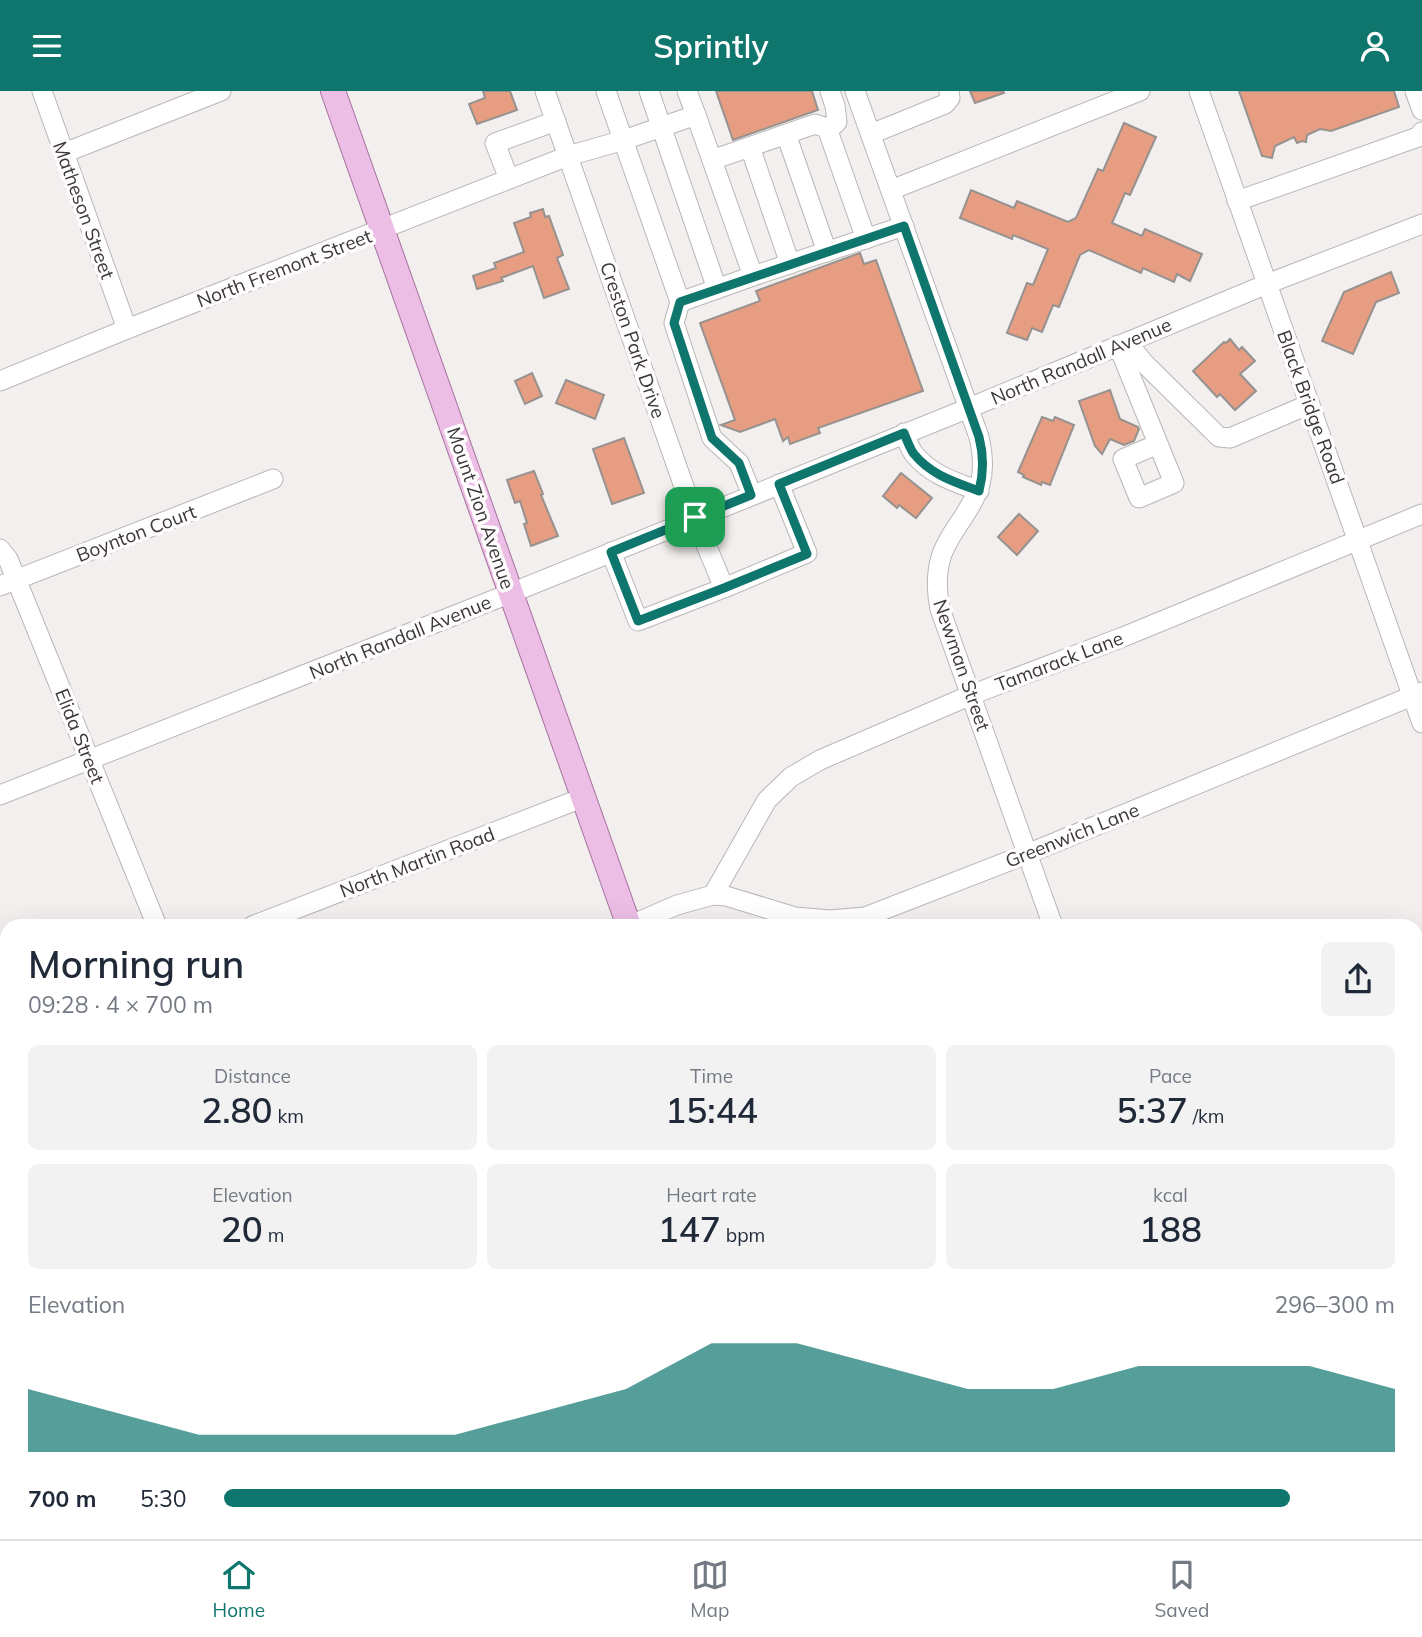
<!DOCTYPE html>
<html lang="en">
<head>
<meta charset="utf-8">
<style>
  body { margin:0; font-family:Mulish,sans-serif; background:#f2f2f3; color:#1f2937; height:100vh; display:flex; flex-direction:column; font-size:26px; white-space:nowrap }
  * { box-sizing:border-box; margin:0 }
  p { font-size:23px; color:#747a83 }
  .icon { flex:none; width:38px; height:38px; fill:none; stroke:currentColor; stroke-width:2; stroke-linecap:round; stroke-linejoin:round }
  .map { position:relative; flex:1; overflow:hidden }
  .drawer { position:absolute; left:0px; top:828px; width:1423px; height:621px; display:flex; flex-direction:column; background:#fff; border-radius:21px 21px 0 0; box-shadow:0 7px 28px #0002 }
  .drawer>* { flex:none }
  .pin { position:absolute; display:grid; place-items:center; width:60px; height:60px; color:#fff; margin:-30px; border-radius:14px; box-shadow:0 4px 10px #0006 }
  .round { display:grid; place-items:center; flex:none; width:74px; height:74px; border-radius:10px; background:#f2f2f3 }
  .overview { display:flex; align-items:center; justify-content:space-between; height:119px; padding:0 28px }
  h1 { font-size:38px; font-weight:600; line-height:52px }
  .stats { display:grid; grid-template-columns:repeat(3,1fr); gap:10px; height:119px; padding:7px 28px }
  .stats div { display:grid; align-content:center; border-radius:10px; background:#f2f2f3; text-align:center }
  .stats b { font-size:35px; font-weight:600 }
  .stats small { font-size:19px; font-weight:400 }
  .stats p { font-size:19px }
  .chart { height:196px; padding:14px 28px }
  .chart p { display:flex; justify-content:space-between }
  .chart svg { width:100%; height:126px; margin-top:7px; fill:#0f766e; opacity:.7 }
  ul { padding:0 28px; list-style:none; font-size:23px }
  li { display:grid; grid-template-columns:112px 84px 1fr; align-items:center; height:52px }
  li i { height:18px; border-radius:9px; background:#0f766e }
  header { display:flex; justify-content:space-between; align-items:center; height:91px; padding:0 28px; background:#0f766e; color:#fff; font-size:32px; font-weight:600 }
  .tab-bar { display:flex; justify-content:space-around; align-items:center; height:98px; border-top:2px solid #e0e1e3; background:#fff; font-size:19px; color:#747a83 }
  .tab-bar a { display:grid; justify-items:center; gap:4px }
  .tab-bar .on { color:#0f766e }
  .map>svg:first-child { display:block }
  .building { fill:#e79d82; stroke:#959290; stroke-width:2 }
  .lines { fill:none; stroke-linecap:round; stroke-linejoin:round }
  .minor-casing { stroke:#bab6b6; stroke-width:21 }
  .major-casing { stroke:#a5729d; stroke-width:26 }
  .minor { stroke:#fff; stroke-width:19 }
  .major { stroke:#ecbee5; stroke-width:24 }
  .route-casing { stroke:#fff; stroke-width:14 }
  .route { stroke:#0f766e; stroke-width:9 }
  .labels { text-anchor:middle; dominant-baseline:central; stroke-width:7; stroke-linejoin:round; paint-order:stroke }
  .street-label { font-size:19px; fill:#3a3838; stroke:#fffcfd }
</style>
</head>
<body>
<header><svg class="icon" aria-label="menu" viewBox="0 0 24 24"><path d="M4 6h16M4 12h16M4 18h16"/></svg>Sprintly<svg class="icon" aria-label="person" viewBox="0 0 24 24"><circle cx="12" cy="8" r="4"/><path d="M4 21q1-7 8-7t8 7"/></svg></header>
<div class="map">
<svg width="1422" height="1448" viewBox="0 0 1422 1448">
  <rect width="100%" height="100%" fill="#f3efef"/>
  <g class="building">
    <path d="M483,0H510L517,19L477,33L469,13L485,7Z"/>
    <path d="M716,0H812L818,19L733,49Z"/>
    <path d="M970,0H1003L1004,2L975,12Z"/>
    <path d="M1239,0H1394L1399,16L1331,40L1320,38L1307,44L1306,51L1302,50L1297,52L1294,46L1275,55L1272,67L1262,65Z"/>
    <path d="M1124,32L1156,46L1130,104L1125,102L1112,132L1142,145L1145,138L1202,163L1190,190L1177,183L1174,191L1143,177L1141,182L1089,159L1080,164L1059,216L1053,214L1042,241L1032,237L1027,249L1007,242L1027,192L1033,194L1048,158L1013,144L1012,148L960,127L971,99L1014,117L1017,110L1068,131L1076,127L1098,78L1103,80Z"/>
    <path d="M543,118L545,126L549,125L563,164L557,167L569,198L544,207L533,175L501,187L503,190L477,198L473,185L496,177L494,172L524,161L514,132L531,126L530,122Z"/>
    <path d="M860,162L864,173L876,169L923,300L818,337L820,342L790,353L788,346L783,350L775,328L740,341L721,334L735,329L700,232L760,210L756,200Z"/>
    <path d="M1391,181L1399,202L1376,211L1353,263L1322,250L1344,201Z"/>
    <path d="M1230,248L1239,259L1242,256L1255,270L1240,283L1256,300L1235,319L1220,303L1217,306L1193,280L1224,251L1226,252Z"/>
    <path d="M532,282L542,305L525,313L515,290Z"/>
    <path d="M566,289L604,304L595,328L556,312Z"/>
    <path d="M1110,299L1120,328L1138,336L1139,338L1134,350L1124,354L1110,348L1102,363L1095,355L1079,310Z"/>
    <path d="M1042,326L1053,330L1055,326L1074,334L1050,394L1042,391L1041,394L1023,386L1024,384L1018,381Z"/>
    <path d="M624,347L644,402L612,413L593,358Z"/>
    <path d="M534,380L543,403L541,404L558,445L531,455L524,433L527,432L520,410L515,412L507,389Z"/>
    <path d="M901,382L932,407L916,427L899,414L897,417L883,405Z"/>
    <path d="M1019,423L1038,440L1017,464L998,446Z"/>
  </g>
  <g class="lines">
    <defs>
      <g id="minor">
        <path d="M42,0L127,238"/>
        <path d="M545,0L695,427L724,497"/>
        <path d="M649,0L717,198"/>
        <path d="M687,0L696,24"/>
        <path d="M855,0L979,346C988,385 980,402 958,434C952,443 946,453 942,463C936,481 936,499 940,518L1053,835"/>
        <path d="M1199,0L1422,632"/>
        <path d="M1415,0L1422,19"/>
        <path d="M827,37L866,148"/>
        <path d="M786,43L827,161"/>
        <path d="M871,43L945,13L950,7L949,0"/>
        <path d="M750,56L790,173"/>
        <path d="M64,62L221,0"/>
        <path d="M712,69L815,33C824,36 830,39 837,31L835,15L830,0"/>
        <path d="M509,88L495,52L556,30"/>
        <path d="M891,99L1140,0"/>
        <path d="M1237,110L1418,46L1422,41"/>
        <path d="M753,185L904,135"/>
        <path d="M680,211L674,232L712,347L739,372L752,404"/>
        <path d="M1127,251L1144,272L1219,346L1230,347L1310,313"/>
        <path d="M1118,254L1174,392L1139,407L1123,368L1158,353"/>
        <path d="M0,290L127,238L568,65L624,49L696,24L753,185L680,211L606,0"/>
        <path d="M904,342C907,349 910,358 914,363C931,384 955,391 979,400"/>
        <path d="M0,458L8,468L157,835"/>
        <path d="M611,461L638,530L724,497L807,462L779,393"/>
        <path d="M0,495L273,388"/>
        <path d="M0,704L511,502L969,317L1267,193L1422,133"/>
        <path d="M713,804L767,709L791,686L820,669L971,604L1123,546L1422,423"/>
        <path d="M252,835L582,707"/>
        <path d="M629,835L677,814L713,804L726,805L795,826L830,829L865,826L1027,763L1422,601"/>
        <path d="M0,936L7,933"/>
        <path d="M1416,1163L1422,1160"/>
        <path d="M0,1192L7,1191"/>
        <path d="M1416,1390L1422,1387"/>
        <path d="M0,1403L7,1400"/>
        <path d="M213,1442L221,1448"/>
        <path d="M426,1442L428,1448"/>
        <path d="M678,1442L680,1448"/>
        <path d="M733,1442L731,1443L733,1448"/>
        <path d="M780,1442L782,1448"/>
        <path d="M562,1448L577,1442"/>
        <path d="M1273,1448L1287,1442"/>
      </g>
      <g id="major">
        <path d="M333,0C433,278 528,557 629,835"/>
        <path d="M840,1442L842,1448"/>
      </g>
    </defs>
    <use href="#minor" class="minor-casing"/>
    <use href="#major" class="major-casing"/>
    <use href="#minor" class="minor"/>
    <use href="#major" class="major"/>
  </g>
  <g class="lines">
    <defs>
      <path id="route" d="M904,135L979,346C984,365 984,381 979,400C955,391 931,384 914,363C910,358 907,349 904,342L779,393L807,463L724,497L638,530L611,461L751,404L739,372L712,347L674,232L680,211Z"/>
    </defs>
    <use href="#route" class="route-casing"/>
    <use href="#route" class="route"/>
  </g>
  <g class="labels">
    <g class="street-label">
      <text transform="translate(84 119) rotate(70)">Matheson Street</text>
      <text transform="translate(284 177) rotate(-21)">North Fremont Street</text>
      <text transform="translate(633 249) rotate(71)">Creston Park Drive</text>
      <text transform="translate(1081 270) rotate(-23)">North Randall Avenue</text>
      <text transform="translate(1311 316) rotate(70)">Black Bridge Road</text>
      <text transform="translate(481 417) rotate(71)">Mount Zion Avenue</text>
      <text transform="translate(136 442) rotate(-21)">Boynton Court</text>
      <text transform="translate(400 546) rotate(-22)">North Randall Avenue</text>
      <text transform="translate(1059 570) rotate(-21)">Tamarack Lane</text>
      <text transform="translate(962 574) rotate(71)">Newman Street</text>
      <text transform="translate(80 645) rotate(68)">Elida Street</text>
      <text transform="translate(1072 744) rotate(-22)">Greenwich Lane</text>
      <text transform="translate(417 771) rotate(-21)">North Martin Road</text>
    </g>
  </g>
</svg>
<div class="pin" style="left:695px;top:426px;background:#1e9e55"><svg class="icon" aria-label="arrive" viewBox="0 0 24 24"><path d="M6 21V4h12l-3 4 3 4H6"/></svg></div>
<section class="drawer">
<div class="overview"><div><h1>Morning run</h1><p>09:28 · 4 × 700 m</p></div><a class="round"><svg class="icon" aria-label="share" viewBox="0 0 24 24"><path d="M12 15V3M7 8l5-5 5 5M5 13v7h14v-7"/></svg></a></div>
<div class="stats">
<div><p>Distance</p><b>2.80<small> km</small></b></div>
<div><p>Time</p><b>15:44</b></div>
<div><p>Pace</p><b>5:37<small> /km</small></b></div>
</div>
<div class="stats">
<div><p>Elevation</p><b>20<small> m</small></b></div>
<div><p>Heart rate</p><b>147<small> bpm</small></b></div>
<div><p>kcal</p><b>188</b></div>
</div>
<div class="chart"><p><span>Elevation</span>296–300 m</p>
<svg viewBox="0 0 160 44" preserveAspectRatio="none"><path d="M0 44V22L10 30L20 38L30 38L40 38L50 38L60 30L70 22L80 6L90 6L100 14L110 22L120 22L130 14L140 14L150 14L160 22V44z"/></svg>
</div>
<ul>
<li><b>700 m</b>5:30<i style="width:91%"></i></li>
</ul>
</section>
</div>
<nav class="tab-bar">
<a class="on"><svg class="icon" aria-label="home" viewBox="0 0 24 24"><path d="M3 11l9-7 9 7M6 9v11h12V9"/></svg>Home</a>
<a><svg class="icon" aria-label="map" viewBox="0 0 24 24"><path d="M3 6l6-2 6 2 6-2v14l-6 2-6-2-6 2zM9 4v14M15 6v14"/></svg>Map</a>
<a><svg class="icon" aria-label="saved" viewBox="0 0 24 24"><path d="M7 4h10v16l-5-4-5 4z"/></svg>Saved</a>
</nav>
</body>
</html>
